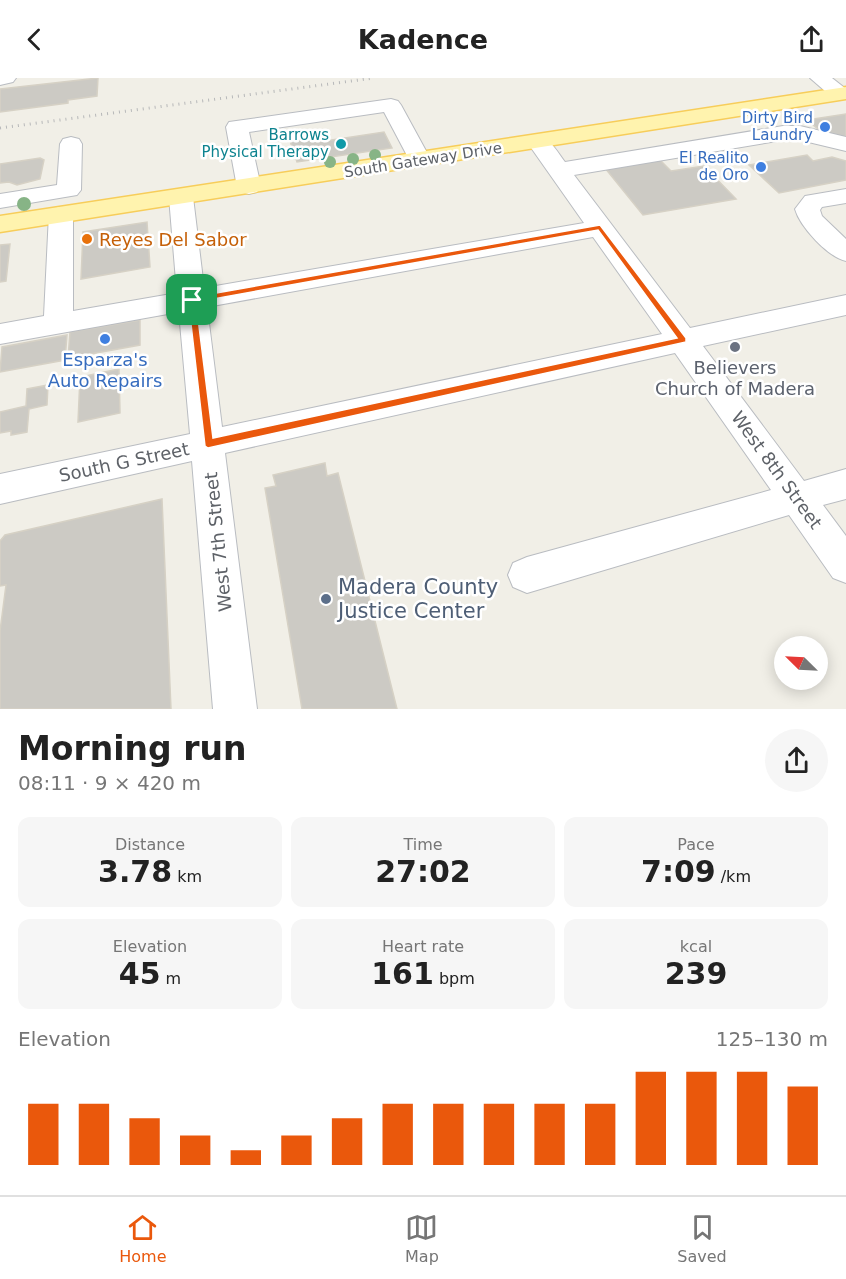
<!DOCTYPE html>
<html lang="en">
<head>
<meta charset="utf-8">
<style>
  body { margin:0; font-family:"DejaVu Sans",sans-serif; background:#f6f6f6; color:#222; height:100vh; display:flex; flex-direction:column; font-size:22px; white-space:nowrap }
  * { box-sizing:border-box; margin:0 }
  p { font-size:20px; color:#767676 }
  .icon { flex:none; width:33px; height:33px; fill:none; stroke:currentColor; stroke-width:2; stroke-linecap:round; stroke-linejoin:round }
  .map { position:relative; height:631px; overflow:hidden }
  .side { display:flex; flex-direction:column; background:#fff; flex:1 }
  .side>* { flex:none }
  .needle { width:39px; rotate:294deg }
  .fabs { position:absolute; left:774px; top:558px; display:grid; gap:12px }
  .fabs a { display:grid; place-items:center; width:54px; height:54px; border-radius:50%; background:#fff; box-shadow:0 3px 15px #0003; font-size:30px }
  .pin { position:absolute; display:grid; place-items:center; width:51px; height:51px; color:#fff; margin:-26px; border-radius:12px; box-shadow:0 3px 9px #0006 }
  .round { display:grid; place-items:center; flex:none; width:63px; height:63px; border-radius:32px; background:#f6f6f6 }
  .overview { display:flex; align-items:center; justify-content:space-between; height:102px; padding:0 18px }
  h1 { font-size:33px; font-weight:700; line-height:45px }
  .stats { display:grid; grid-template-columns:repeat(3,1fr); gap:9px; height:102px; padding:6px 18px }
  .stats div { display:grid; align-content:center; border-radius:12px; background:#f6f6f6; text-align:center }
  .stats b { font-size:30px; font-weight:700 }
  .stats small { font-size:16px; font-weight:400 }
  .stats p { font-size:16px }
  .chart { height:168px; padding:12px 18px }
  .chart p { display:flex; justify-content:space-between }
  .chart svg { width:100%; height:108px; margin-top:6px; stroke:#ea580c; stroke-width:6 }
  header { display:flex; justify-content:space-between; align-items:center; height:78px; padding:0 18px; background:#fff; font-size:27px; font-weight:700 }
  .tabs { display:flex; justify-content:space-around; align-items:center; height:84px; border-top:2px solid #e0e0e0; background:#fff; font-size:16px; color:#767676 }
  .tabs a { display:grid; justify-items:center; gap:3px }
  .tabs .selected { color:#ea580c }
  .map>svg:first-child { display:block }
  .building { fill:#cccac4; stroke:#d6d1c5; stroke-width:1.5 }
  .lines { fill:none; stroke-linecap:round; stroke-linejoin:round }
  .minor-casing { stroke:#b9bcc1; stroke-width:2 }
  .major-casing { stroke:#f7cd5a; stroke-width:3 }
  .minor { fill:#fff; fill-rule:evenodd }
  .major { fill:#fff3ae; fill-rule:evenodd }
  .rail { stroke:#b7b8b9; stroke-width:3; stroke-dasharray:1 5; stroke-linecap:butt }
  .tree { fill:#87b486 }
  .route { fill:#ea580c; stroke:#fff; stroke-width:1.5; fill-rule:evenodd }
  .shop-dot { fill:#3f7fe0; stroke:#fff; stroke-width:2 }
  .culture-dot { fill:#0f9aa8; stroke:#fff; stroke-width:2 }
  .food-dot { fill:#e8710a; stroke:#fff; stroke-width:2 }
  .worship-dot { fill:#6b7280; stroke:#fff; stroke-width:2 }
  .service-dot { fill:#5c6f8a; stroke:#fff; stroke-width:2 }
  .labels { text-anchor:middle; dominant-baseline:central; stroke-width:5; stroke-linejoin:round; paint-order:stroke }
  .far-shop-label { font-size:15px; fill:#366cbe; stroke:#fff; text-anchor:end }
  .far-culture-label { font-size:15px; fill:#0d838f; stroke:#fff; text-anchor:end }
  .far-street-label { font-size:15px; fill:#5e6268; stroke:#fff }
  .food-label { font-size:18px; fill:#c56008; stroke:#fff; text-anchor:start }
  .shop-label { font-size:18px; fill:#366cbe; stroke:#fff }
  .worship-label { font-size:18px; fill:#5b616d; stroke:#fff }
  .street-label { font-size:18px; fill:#5e6268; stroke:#fff }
  .near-service-label { font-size:21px; fill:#4e5e75; stroke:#fff; text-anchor:start }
</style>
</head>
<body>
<header><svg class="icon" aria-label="back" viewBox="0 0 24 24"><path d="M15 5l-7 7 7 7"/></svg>Kadence<svg class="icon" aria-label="share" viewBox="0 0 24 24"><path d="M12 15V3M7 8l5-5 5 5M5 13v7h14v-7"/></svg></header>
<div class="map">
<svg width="846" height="631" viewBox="0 0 846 631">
  <rect width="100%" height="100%" fill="#f1efe7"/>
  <g class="building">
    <path d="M98,0L97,18L68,22V25L0,34V11Z"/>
    <path d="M846,36V58L838,59L823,55L807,42Z"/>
    <path d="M321,52L325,63L384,54L392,70L297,84L288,57Z"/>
    <path d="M807,77L813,83L832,79L846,83V102L779,115L749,87Z"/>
    <path d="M40,80L44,82L40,101L17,107L9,104L0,105V86Z"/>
    <path d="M659,81L671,93L704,88L736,121L643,137L605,90Z"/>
    <path d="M147,144L150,189L81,201L83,154Z"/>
    <path d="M10,166L6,203L0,204V167Z"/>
    <path d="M140,242V267L68,280L70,254Z"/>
    <path d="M67,257L65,282L0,294L2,269Z"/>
    <path d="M119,291L120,335L78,344L80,299Z"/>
    <path d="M48,307L47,327L29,331L27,354L11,357V353L0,355V334L26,328L27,311Z"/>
    <path d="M325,385L327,398L338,395L397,631H302L265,410L276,408L273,397Z"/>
    <path d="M162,421L171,631H0V553L6,507L0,508V463L5,457Z"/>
  </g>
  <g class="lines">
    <defs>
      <g id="minor">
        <path d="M0,0H16L13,4L0,7Z"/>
        <path d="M810,0H832L846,11V21L833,20Z"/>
        <path d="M391,21L398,23L401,27L431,82L428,87L420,89L412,87L384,34L249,54L261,109L257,114L249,116L241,114L237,109L226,49L229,44Z"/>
        <path d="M783,48H800L846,59V73L800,62H783L574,97L690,250L846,217V237L703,268L804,403L846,391V421L823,427L846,458V505L833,500L789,437L527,515L513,509L508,497L513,485L527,479L771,412L675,275L225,375L257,631H213L192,383L0,426V396L190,356L179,234L0,266V246L44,238L49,136L52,131L61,129L70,131L73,136V233L177,215L169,119L172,114L181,112L190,114L193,119L204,210L584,145L527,64L530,59C548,55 555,71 565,84ZM593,159L662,256L222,349L207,229Z"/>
        <path d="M71,59L79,61L82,66L81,112L77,117L0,130V116L57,107L60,66L63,61Z"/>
        <path d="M846,111V125L822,129L820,132L822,138L846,161V183C828,179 800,149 795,131L805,118Z"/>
      </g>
      <path id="major" d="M846,9V21L0,154V138Z"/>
    </defs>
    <use href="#minor" class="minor-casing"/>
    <use href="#major" class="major-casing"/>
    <use href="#minor" class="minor"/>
    <use href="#major" class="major"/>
    <path class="rail" d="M0,50L374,0"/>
  </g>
  <g class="tree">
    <circle cx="375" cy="77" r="6"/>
    <circle cx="353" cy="81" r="6"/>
    <circle cx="330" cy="84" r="6"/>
    <circle cx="24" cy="126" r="7"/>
  </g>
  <path class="route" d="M600,147L686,260V264L208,370L205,368L188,220ZM598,152L677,260L213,360L196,224Z"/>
  <g class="shop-dot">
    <circle cx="825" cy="49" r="6"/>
    <circle cx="761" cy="89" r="6"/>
    <circle cx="105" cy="261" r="6"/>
  </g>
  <circle class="culture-dot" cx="341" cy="66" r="6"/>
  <circle class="food-dot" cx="87" cy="161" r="6"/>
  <circle class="worship-dot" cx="735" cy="269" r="6"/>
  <circle class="service-dot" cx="326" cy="521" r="6"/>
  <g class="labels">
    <g class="far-shop-label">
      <text x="813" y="40">Dirty Bird<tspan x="813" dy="17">Laundry</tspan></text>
      <text x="749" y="80">El Realito<tspan x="749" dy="17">de Oro</tspan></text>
    </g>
    <g class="far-culture-label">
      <text x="329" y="57">Barrows<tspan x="329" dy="17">Physical Therapy</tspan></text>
    </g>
    <g class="far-street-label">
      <text transform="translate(423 82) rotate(-9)">South Gateway Drive</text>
    </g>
    <g class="food-label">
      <text x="99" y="161">Reyes Del Sabor</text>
    </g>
    <g class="shop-label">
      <text x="105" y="281">Esparza's<tspan x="105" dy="21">Auto Repairs</tspan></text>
    </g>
    <g class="worship-label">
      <text x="735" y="289">Believers<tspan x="735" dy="21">Church of Madera</tspan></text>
    </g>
    <g class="street-label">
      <text transform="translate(124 384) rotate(-12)">South G Street</text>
      <text transform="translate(777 392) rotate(54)">West 8th Street</text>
      <text transform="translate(218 464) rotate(-96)">West 7th Street</text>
    </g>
    <g class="near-service-label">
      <text x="338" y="509">Madera County<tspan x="338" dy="24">Justice Center</tspan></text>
    </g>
  </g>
</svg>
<div class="fabs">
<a><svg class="needle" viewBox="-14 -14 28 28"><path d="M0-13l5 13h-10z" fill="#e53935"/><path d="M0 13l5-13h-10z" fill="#767676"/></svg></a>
</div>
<div class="pin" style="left:192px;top:222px;background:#1e9e55"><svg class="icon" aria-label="arrive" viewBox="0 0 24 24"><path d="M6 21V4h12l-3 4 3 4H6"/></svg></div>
</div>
<section class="side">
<div class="overview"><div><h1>Morning run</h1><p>08:11 · 9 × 420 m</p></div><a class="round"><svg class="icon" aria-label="share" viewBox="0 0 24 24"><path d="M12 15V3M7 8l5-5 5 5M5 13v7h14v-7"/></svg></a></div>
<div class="stats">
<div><p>Distance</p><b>3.78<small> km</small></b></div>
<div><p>Time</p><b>27:02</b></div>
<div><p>Pace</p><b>7:09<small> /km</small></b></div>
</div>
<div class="stats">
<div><p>Elevation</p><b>45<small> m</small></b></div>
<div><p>Heart rate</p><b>161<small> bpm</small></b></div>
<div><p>kcal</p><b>239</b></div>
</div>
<div class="chart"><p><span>Elevation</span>125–130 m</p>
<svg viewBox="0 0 160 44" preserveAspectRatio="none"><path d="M5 44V19M15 44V19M25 44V25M35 44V32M45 44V38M55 44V32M65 44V25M75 44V19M85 44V19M95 44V19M105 44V19M115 44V19M125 44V6M135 44V6M145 44V6M155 44V12"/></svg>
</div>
</section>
<nav class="tabs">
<a class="selected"><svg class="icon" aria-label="home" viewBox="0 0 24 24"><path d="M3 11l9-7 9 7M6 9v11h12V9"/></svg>Home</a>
<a><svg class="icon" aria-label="map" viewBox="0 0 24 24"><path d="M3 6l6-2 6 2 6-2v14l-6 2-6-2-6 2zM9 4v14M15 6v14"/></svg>Map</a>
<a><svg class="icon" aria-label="saved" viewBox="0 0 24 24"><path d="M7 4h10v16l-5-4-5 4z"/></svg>Saved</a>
</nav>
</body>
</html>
